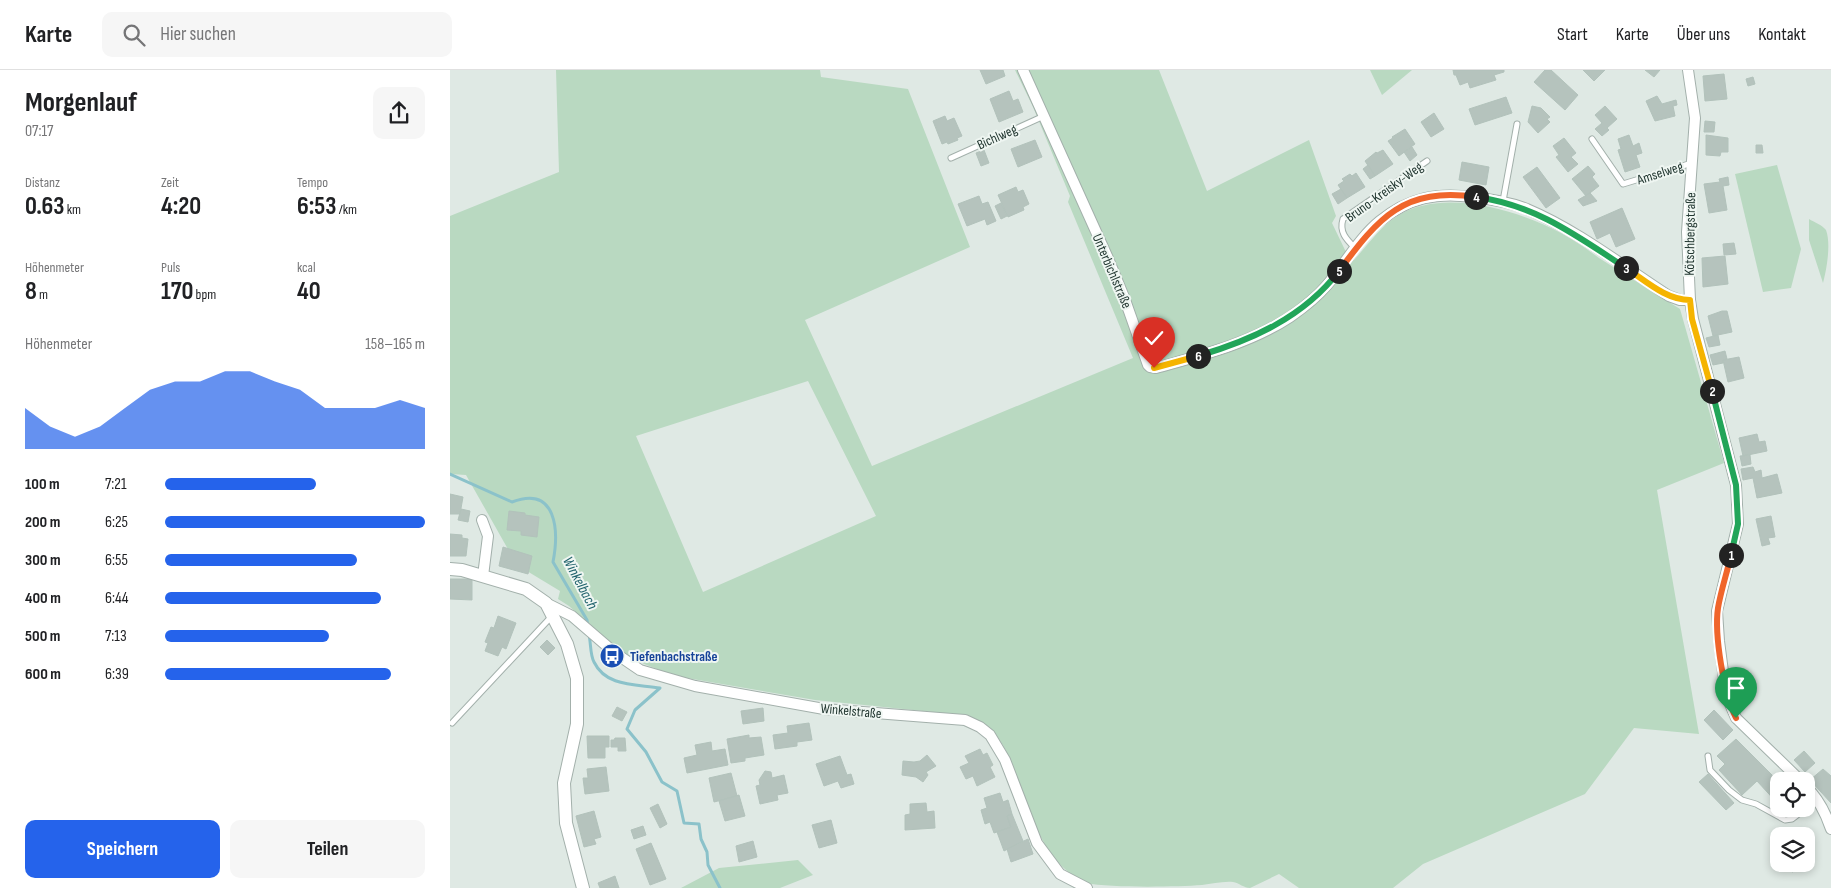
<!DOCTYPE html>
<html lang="de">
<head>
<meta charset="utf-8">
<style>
  body { margin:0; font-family:"Sofia Sans Condensed",sans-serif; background:#f6f6f6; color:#202124; height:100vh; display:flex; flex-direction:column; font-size:19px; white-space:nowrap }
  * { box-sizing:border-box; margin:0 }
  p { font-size:16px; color:#757577 }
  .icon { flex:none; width:28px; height:28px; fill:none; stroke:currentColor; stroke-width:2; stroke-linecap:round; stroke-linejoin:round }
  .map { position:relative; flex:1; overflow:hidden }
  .panel { display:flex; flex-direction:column; background:#fff; width:450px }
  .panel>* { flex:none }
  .controls { position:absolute; left:1320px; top:702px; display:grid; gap:10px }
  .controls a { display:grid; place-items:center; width:45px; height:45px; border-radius:10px; background:#fff; box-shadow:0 2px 8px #0003; font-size:25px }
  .pin { position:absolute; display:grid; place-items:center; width:42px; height:42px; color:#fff; margin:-51px -21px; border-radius:50% 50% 50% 0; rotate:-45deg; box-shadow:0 0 5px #0007 }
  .pin .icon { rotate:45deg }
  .km { position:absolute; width:25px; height:25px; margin:-12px; border-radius:50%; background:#222; color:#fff; font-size:14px; line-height:25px; text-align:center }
  .round { display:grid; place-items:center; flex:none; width:52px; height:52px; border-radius:10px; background:#f6f6f6 }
  .headline { display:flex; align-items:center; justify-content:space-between; height:85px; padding:0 25px }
  h1 { font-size:28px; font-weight:700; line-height:38px }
  .stats { display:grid; grid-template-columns:repeat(3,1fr); gap:8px; height:85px; padding:5px 25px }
  .stats div { display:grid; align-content:center }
  .stats b { font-size:25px; font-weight:700 }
  .stats small { font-size:14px; font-weight:400 }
  .stats p { font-size:14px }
  .chart { height:140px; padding:10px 25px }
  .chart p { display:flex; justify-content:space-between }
  .chart svg { width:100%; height:90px; margin-top:5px; fill:#2563eb; opacity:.7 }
  .button { display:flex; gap:10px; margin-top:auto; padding:10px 25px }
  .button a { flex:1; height:58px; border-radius:10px; background:#2563eb; color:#fff; font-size:20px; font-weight:700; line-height:58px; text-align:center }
  .button a+a { background:#f6f6f6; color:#202124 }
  ul { padding:0 25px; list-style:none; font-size:16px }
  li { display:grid; grid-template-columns:80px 60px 1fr; align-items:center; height:38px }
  li i { height:12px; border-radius:6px; background:#2563eb }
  header { display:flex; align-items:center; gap:30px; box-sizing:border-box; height:70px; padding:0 25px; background:#fff; border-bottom:1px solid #e0e0e0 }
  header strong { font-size:24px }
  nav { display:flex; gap:28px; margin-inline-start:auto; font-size:18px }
  .search { width:350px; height:45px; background:#f6f6f6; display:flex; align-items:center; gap:12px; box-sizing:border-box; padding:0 18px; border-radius:10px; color:#757577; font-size:19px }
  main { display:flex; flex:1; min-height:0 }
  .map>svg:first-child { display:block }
  .green { fill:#b9d9c1; fill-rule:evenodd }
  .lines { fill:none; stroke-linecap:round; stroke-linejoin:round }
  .stream { stroke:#8bc2ca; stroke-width:3 }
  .building { fill:#b5c3bd; stroke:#b2c2bb }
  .service-casing { stroke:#a3b0ab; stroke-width:7 }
  .minor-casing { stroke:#a3b0ab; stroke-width:12 }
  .tertiary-casing { stroke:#a3b0ab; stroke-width:14 }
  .service { stroke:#fff; stroke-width:5 }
  .minor { stroke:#fff; stroke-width:10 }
  .tertiary { stroke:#fff; stroke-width:12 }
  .split-1-casing { stroke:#fff; stroke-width:10 }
  .split-2-casing { stroke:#fff; stroke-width:10 }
  .split-3-casing { stroke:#fff; stroke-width:10 }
  .split-4-casing { stroke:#fff; stroke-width:10 }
  .split-5-casing { stroke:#fff; stroke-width:10 }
  .split-6-casing { stroke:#fff; stroke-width:10 }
  .split-7-casing { stroke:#fff; stroke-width:10 }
  .split-1 { stroke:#f0652b; stroke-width:6 }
  .split-2 { stroke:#22a559; stroke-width:6 }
  .split-3 { stroke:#f5b400; stroke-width:6 }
  .split-4 { stroke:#22a559; stroke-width:6 }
  .split-5 { stroke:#f0652b; stroke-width:6 }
  .split-6 { stroke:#22a559; stroke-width:6 }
  .split-7 { stroke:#f5b400; stroke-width:6 }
  .labels { text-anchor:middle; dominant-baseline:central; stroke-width:4; stroke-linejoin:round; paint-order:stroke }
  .street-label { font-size:14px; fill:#223731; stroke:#eff6f2 }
  .transit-label { font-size:14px; font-weight:bold; fill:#164399; stroke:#eff6f2; text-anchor:start }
  .water-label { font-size:15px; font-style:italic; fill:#21636d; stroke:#eff6f2 }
</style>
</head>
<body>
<header>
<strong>Karte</strong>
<div class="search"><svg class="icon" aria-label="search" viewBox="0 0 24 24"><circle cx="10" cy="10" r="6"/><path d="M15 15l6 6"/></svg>Hier suchen</div>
<nav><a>Start</a><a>Karte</a><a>Über uns</a><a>Kontakt</a></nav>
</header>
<main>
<section class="panel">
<div class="headline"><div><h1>Morgenlauf</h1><p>07:17</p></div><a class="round"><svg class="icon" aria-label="share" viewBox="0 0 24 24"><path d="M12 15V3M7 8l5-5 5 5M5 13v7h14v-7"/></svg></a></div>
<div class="stats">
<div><p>Distanz</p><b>0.63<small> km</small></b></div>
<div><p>Zeit</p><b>4:20</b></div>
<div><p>Tempo</p><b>6:53<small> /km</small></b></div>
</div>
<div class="stats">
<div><p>Höhenmeter</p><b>8<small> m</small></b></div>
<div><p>Puls</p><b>170<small> bpm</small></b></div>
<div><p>kcal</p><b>40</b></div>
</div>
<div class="chart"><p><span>Höhenmeter</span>158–165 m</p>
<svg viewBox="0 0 160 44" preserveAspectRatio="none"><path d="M0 44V24L10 33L20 38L30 33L40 24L50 15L60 11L70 11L80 6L90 6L100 11L110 15L120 24L130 24L140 24L150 20L160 24V44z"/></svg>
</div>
<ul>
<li><b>100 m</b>7:21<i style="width:58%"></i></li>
<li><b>200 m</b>6:25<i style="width:100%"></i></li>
<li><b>300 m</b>6:55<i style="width:74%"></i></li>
<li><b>400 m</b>6:44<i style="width:83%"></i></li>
<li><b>500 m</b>7:13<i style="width:63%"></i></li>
<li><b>600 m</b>6:39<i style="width:87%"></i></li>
</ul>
<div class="button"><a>Speichern</a><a>Teilen</a></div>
</section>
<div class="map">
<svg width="1381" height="818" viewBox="0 0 1381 818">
  <rect width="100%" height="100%" fill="#dfe9e4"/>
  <g class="green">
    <path d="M106,0H370L371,7L458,19L520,177L355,250L422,396L683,288L618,132L620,126L583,37L565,0H709L757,121L859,70L886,146L882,153L895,180L904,190C919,174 930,156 949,145C995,118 1067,140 1111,163C1124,170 1137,179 1149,188C1176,205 1203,222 1230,239L1274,393L1207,420L1249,664L1184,658L1135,724L973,794L943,818H849L829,804L800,818C794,818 789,813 783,812C773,811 762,814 752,815C725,817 660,818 636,813C592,793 581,743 565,702C559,687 553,670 540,660C529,650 516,647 502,644L365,630L225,606L194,594L161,575L119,536L108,529L110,521L67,495L16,405L0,404V146L109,102ZM358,311L426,446L253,522L186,366Z"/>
    <path d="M920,0H962L932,25Z"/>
    <path d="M1327,95L1351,179L1341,218L1313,222L1285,104Z"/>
    <path d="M1359,149C1364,152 1372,155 1376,160C1381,173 1377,198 1373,213L1359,170Z"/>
    <path d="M348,790L363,805L330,818H231L269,798Z"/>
  </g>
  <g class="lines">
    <g class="stream">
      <path d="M0,404L62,432C107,415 109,461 103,492L137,550L138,557"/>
      <path d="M139,565C141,573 140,585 144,592C156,617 186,614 210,618L185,640L177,659L196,682L212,712L227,721L234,753L249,754L251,769L257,782L258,795L270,818"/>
    </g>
  </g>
  <g class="building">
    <path d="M530,0H553L555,6L536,14Z"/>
    <path d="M1003,0H1054V2L1044,5L1046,10L1020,18L1018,12L1010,15L1006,5H1004Z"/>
    <path d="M1095,0H1101L1128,25L1115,40L1084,12Z"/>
    <path d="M1133,0H1155L1144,11Z"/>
    <path d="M1195,0H1210L1204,7Z"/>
    <path d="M1274,4L1277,29L1255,31L1253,6Z"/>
    <path d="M1303,7L1305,14L1298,16L1296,9Z"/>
    <path d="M559,21L563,31L568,29L573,42L549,52L540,29Z"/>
    <path d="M1207,26L1212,34L1226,30L1227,35L1223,36L1225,46L1205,51L1196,31Z"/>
    <path d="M1056,27L1062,43L1025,55L1019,39Z"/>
    <path d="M1082,36L1091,38L1100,47L1097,49L1100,52L1088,63L1078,52Z"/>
    <path d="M1155,36L1167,49L1157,58L1159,60L1152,66L1145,59L1152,53L1145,45Z"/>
    <path d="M984,43L994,59L981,67L971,52Z"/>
    <path d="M495,46L497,51L504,48L512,66L507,68L508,70L498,74L497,72L492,74L483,51Z"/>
    <path d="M1255,51L1265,52L1264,62H1254Z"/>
    <path d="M955,59L965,74L949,86L938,71L943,68L942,67Z"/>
    <path d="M1179,65L1183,76L1189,73L1192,83L1186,85L1190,97L1175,102L1168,80L1171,79L1168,69Z"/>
    <path d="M1256,65L1278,68V82H1271L1270,86L1256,85Z"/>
    <path d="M1114,68L1126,83L1121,87L1128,94L1118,102L1106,87L1109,85L1103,76Z"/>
    <path d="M585,70L592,87L568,97L561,79Z"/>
    <path d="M1306,75H1312L1313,83H1306Z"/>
    <path d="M962,77L967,85L960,91L954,82Z"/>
    <path d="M534,80L539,93L531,96L526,83Z"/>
    <path d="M933,80L943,94L925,106L915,91L926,82L927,83Z"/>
    <path d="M1012,92L1039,97L1036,115L1009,110Z"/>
    <path d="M918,95L925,106L920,109L913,99Z"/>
    <path d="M1138,96L1145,104L1142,107L1149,116L1136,126L1122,109Z"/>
    <path d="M1087,97L1110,128L1096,138L1073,107Z"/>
    <path d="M906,103L915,117L897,128L888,115L894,111L892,109L900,104L902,106Z"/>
    <path d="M1278,107L1279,115L1273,116L1277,140L1259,143L1254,114L1270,112L1269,109Z"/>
    <path d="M566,117L568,122L573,120L579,134L573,137L574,140L558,147L548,125Z"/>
    <path d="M891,119L897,128L888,134L882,124Z"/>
    <path d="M1140,123L1147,131L1133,136L1128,130Z"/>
    <path d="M529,126L532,134L538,132L546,151L537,155L535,149L517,156L508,134Z"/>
    <path d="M551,133L557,146L551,149L545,136Z"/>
    <path d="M1172,138L1185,169L1166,177L1160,163L1147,169L1140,152Z"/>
    <path d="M1284,173L1286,184L1274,185L1273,174Z"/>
    <path d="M1275,186L1278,214L1253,217L1252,188Z"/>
    <path d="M1272,241H1277L1282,262L1263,266L1258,246Z"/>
    <path d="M1268,265L1270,275L1259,277L1256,268Z"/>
    <path d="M1275,281L1277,289L1273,290V293L1263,295L1260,285Z"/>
    <path d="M1289,287L1294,308L1278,312L1273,290Z"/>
    <path d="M1307,364L1309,372L1315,371L1317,381L1293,386L1289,368Z"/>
    <path d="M1300,385L1301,394L1292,396L1290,386Z"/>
    <path d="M1303,397L1305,402L1311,400L1312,408L1327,404L1332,423L1307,428L1303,408L1293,410L1291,399Z"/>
    <path d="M0,424L13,427L10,444H0Z"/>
    <path d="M11,439L20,441L18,452L8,450Z"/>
    <path d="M59,441L75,443V445L89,447L87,467L71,465V461L57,460Z"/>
    <path d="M1321,446L1325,467L1318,468L1320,474L1312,476L1306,449Z"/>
    <path d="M0,464L12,465V468L18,469L16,486H0Z"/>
    <path d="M53,477L82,486L78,504L49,496Z"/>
    <path d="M0,509H22V530L0,529Z"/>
    <path d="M48,546L66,553L56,579L52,577L48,586L35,581L38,573L35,572L41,557L44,558Z"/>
    <path d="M97,570L105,578L98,585L90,577Z"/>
    <path d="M167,637L177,642L172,651L162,646Z"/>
    <path d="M313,638L314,651L293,654L291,641Z"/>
    <path d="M1264,640L1283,660L1273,670L1254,650Z"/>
    <path d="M359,653L362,670L347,672V676L325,679L323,665L338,663L337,656Z"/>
    <path d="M299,665V668L311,667L314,685L295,688V691L281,693L277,669Z"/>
    <path d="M137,666H159V677H155V688H138Z"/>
    <path d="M165,668H175L176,681H168V677H161V670H164Z"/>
    <path d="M1286,669L1325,708L1329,704L1336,711H1329V735L1307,711L1292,725L1269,700L1275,694L1267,686Z"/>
    <path d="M261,672L262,681L275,679L278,695L237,703L234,688L247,685L245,675Z"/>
    <path d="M530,679L533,685L537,683L543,695L540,697L545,707L527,716L523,706L516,709L510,697L519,693L515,686Z"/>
    <path d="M1354,681L1365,693L1355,702L1344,690Z"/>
    <path d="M477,685L486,696L476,702L478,705L473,712L466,707L452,705L453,691L464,692L470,691Z"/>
    <path d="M390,686L397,705L401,704L404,714L391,718L388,711L374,716L366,694Z"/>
    <path d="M156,697L159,721L135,724L133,708H138L137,699Z"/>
    <path d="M1373,699L1381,706V733L1360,710Z"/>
    <path d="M315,701L321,702L322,708L334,705L338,723L327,725L328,730L310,734L306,716L310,715L309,710Z"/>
    <path d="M281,703L287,726L264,732L259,708Z"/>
    <path d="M1258,704L1284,733L1276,740L1249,712Z"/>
    <path d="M550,723L553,732L558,730L562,744L557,746L561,757L544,763L540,752L535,754L531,740L537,738L534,728Z"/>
    <path d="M289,725L295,746L275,751L269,731Z"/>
    <path d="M476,733L477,742L484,741L485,758L455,760V745L460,744V734Z"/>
    <path d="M208,734L217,754L210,758L200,738Z"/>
    <path d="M144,741L151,767L144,769L146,774L134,777L126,746Z"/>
    <path d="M562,744L573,771L554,781L547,762L561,757L557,746Z"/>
    <path d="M381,750L387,773L369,778L362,755Z"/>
    <path d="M193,756L196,765L184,769L181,760Z"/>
    <path d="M578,769L583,784L561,792L557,779Z"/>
    <path d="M303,771L307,787L289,792L286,776Z"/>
    <path d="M201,773L216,809L200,815L186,779Z"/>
    <path d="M1356,788L1359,795L1342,802L1338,794L1334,796L1333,794H1356Z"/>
    <path d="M165,806L169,818H150L148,813Z"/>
  </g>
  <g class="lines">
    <defs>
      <g id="service">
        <path d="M1142,69L1173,114L1242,93"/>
        <path d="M501,88L594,46"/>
        <path d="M1053,131L1067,54"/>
        <path d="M905,178C896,169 889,162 893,149L977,91"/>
        <path d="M2,653L102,546"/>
        <path d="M1258,686L1260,700L1279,720L1292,730L1306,734L1335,750L1342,749L1355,739"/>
        <path d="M1356,738L1367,731"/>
      </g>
      <g id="minor">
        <path d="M573,0L657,186L674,227L698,295L700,297L706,298C752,285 801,273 840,247C853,238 867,227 877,215C894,195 910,167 930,151C958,128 987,122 1022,127C1041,129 1059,132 1077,139C1127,160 1174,197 1219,226L1230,230H1240"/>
        <path d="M1238,0L1245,48L1237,162L1240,230L1243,249L1286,415L1288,454L1267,541L1269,571L1275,617L1277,627L1286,648L1351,711"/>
        <path d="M32,450L38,466L33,506"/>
        <path d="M96,533L122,546L165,583L190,600L245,616L374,639L515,650L530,657L540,665L555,690L587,773L610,804L637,818"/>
        <path d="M1356,717C1368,728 1376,744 1381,759"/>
      </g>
      <path id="tertiary" d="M0,499L12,500L76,519L96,533L117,574L127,608V654L114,713L116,753L133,818"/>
    </defs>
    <use href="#service" class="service-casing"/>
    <use href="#minor" class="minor-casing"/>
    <use href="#tertiary" class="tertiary-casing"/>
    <use href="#service" class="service"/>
    <use href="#minor" class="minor"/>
    <use href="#tertiary" class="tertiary"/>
  </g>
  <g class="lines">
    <defs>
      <path id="split-1" d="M1281,485C1277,503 1271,520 1268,538C1264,565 1274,624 1286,648"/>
      <path id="split-2" d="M1262,321L1286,415L1288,454L1281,485"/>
      <path id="split-3" d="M1176,198C1196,211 1216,230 1240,230L1242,249L1262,321"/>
      <path id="split-4" d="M1026,127C1086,135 1127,166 1176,198"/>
      <path id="split-5" d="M889,201C929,147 954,117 1026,127"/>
      <path id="split-6" d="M748,286C802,270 854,247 889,201"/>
      <path id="split-7" d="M704,298L748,286"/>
    </defs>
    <use href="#split-1" class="split-1-casing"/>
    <use href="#split-2" class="split-2-casing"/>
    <use href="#split-3" class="split-3-casing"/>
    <use href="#split-4" class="split-4-casing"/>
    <use href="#split-5" class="split-5-casing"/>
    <use href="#split-6" class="split-6-casing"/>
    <use href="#split-7" class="split-7-casing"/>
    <use href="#split-1" class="split-1"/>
    <use href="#split-2" class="split-2"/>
    <use href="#split-3" class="split-3"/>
    <use href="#split-4" class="split-4"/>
    <use href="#split-5" class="split-5"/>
    <use href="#split-6" class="split-6"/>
    <use href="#split-7" class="split-7"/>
  </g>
  <defs>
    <symbol id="bus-disc" viewBox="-11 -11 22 22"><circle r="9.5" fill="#1a4fb4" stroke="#eff6f2"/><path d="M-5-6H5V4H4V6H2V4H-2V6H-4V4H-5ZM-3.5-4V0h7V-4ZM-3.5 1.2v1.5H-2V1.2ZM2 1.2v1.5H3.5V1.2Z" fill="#fff"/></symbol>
  </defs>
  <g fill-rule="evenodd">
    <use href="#bus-disc" x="148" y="572" width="28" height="28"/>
  </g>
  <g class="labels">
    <g class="street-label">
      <text transform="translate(547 67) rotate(-24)">Bichlweg</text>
      <text transform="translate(1210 103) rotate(-18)">Amselweg</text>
      <text transform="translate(934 122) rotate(-36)">Bruno-Kreisky-Weg</text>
      <text transform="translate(1240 164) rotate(-89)">Kötschbergstraße</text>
      <text transform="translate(662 201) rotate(67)">Unterbichlstraße</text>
      <text transform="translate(401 641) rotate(5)">Winkelstraße</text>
    </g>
    <g class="transit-label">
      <text x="180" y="586">Tiefenbachstraße</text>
    </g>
    <g class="water-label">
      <text transform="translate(130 513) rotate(62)">Winkelbach</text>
    </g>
  </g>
</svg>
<div class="controls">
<a><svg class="icon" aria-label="locate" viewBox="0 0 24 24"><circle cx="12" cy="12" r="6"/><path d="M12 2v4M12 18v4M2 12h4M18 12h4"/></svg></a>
<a><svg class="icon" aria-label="layers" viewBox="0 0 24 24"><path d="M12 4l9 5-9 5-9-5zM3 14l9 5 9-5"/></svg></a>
</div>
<div class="pin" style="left:1286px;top:648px;background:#1e9e55"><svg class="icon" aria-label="arrive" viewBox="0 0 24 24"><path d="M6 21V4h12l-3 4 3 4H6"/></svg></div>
<div class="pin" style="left:704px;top:298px;background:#d93025"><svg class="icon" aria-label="check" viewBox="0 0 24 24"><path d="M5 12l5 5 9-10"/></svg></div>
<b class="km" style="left:1281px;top:485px">1</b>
<b class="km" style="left:1262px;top:321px">2</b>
<b class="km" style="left:1176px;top:198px">3</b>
<b class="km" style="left:1026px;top:127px">4</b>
<b class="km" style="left:889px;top:201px">5</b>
<b class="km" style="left:748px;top:286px">6</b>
</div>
</main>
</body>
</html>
